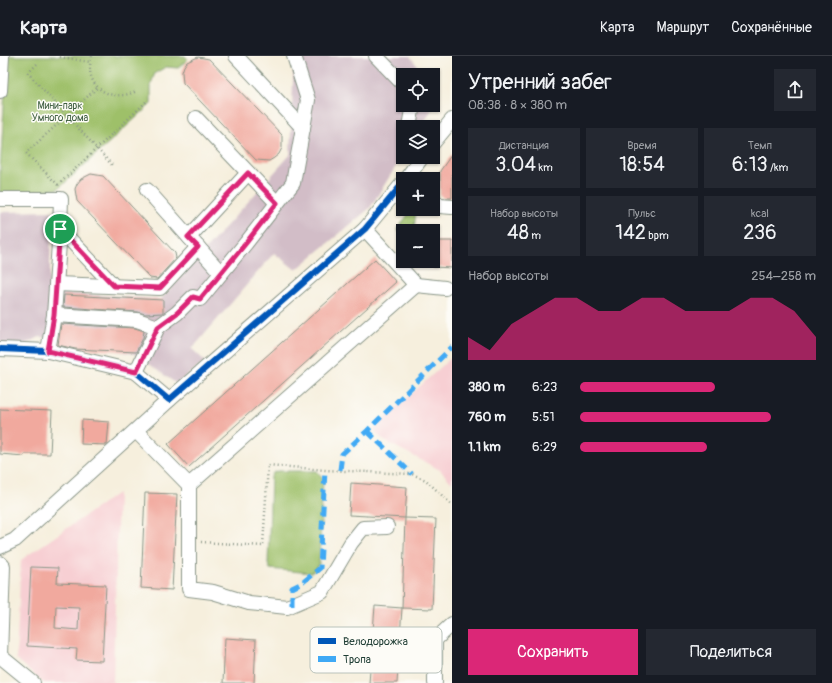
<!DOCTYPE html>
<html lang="ru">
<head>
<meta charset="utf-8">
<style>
  body { margin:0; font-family:Pangolin,sans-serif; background:#242831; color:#f1f3f6; height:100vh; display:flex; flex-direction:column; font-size:15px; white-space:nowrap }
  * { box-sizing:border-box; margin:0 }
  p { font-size:13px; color:#9ea1a6 }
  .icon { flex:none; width:22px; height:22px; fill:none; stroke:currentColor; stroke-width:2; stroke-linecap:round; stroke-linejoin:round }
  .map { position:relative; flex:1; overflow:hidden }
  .panel { display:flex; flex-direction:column; background:#171b24; width:380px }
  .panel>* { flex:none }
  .fabs { position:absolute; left:396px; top:12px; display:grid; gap:8px }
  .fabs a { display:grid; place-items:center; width:44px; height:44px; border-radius:0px; background:#171b24; box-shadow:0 1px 3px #0004; font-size:20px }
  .pin { position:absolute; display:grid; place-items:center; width:34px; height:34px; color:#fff; margin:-17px; border:2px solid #fff; border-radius:50%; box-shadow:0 1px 4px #0007 }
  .round { display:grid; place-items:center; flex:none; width:42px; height:42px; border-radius:0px; background:#242831 }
  .head { display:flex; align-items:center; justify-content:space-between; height:68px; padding:0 16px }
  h1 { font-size:22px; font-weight:600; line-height:30px }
  .stats { display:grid; grid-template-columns:repeat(3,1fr); gap:6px; height:68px; padding:4px 16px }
  .stats div { display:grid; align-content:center; border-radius:0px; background:#242831; text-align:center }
  .stats b { font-size:20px; font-weight:600 }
  .stats small { font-size:11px; font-weight:400 }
  .stats p { font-size:11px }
  .chart { height:112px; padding:8px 16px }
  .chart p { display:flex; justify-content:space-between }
  .chart svg { width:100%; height:72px; margin-top:4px; fill:#db2777; opacity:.7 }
  .primary-button { display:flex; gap:8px; margin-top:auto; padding:8px 16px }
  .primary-button a { flex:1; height:46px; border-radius:0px; background:#db2777; color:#fff; font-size:16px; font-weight:600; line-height:46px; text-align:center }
  .primary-button a+a { background:#242831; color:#f1f3f6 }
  ul { padding:0 16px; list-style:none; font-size:13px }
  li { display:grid; grid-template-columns:64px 48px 1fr; align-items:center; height:30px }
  li i { height:10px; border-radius:5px; background:#db2777 }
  header { display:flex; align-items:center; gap:24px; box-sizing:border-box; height:56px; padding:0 20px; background:#171b24; border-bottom:1px solid #363941 }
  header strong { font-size:19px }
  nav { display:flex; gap:22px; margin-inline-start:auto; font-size:14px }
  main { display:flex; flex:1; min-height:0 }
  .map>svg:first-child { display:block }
  .built { fill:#f7cfd3 }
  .industrial { fill:#d2bdc7 }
  .green { fill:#9ec069; stroke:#5e7e4e }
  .building { fill:#f1a99e; fill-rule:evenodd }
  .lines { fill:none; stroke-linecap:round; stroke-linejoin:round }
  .minor-casing { stroke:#8a9688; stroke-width:16 }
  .path { stroke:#8a9688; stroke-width:2.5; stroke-dasharray:1 3; stroke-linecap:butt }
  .minor { stroke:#fff; stroke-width:14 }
  .quiet { stroke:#3fa9f5; stroke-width:5; stroke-dasharray:10 5; stroke-linecap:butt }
  .cycleway-casing { stroke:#fdfcf7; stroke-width:8 }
  .cycleway { stroke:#0057b8; stroke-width:6 }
  .route-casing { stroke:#fff; stroke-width:8 }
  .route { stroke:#db2777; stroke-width:5 }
  .labels { text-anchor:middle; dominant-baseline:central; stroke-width:3; stroke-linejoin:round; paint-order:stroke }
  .park-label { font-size:10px; fill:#3f5e41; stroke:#fdfcf7 }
  .key { fill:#fdfcf7; stroke:#bac3bc; stroke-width:1 }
  .key-label { font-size:11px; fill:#1f3d34 }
</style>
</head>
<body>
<header>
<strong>Карта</strong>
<nav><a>Карта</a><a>Маршрут</a><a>Сохранённые</a></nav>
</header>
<main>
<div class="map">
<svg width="452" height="627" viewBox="0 0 452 627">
  <rect width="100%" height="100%" fill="#fdfcf7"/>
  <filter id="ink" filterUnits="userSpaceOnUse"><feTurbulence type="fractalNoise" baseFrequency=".025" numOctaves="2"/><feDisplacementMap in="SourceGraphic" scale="8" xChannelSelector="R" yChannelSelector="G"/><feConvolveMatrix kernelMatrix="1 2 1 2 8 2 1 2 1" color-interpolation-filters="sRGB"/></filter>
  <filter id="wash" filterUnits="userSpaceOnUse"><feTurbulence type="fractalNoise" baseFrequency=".012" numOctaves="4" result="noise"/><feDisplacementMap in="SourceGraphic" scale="16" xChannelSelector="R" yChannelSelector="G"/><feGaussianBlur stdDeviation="0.9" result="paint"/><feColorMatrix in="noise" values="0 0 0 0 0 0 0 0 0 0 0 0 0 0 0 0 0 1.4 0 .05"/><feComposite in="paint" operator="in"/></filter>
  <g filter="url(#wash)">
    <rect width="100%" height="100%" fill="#f6efdd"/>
    <g class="built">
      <path d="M452,301V427L440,414L383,384L373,373Z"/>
      <path d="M118,437L113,627H43L16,603L21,504Z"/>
    </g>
    <path class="industrial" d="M294,0H410L424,19H403V49H433V31L440,40L421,71H403V99L370,152L296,214L274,197L192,293L205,305L177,328L134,298L40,281L14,293L0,289V156L52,155L49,236L161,243L290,99Z"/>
    <g class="green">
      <path d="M7,0H185L188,3L178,12L166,11L155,17L151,28V48L58,133L0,139V116Z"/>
      <path d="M412,153H416L414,175H403V179L397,174Z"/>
      <path d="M278,415H317L323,423L319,508L316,513L311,517L270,513L268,508L271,421L273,417Z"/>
    </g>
    <g id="blocks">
      <g class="building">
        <path d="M198,1L209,3L282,79V92L279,98L274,102L269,105L256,104L183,27L182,16L184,10L187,6Z"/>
        <path d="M452,98V142H443L440,139V115Z"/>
        <path d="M91,118L103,120L175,197L176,202L157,223L150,222L77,145L75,133L77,128L81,123Z"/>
        <path d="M433,185H452V212L433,211Z"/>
        <path d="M375,203L396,226L189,411L168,388Z"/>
        <path d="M64,239L163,244V257L145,258L138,256L63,251Z"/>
        <path d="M61,268L135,272L144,275L143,282L136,296L75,293L58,289Z"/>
        <path d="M0,353L52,355L50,398H24V400L0,398Z"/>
        <path d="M82,364L109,366L107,389L81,388Z"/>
        <path d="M351,427L407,431L405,462L349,459Z"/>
        <path d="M145,437L177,438L172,534L141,532Z"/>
        <path d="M405,462L436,463L432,553L402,552Z"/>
        <path d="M31,511L58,512L57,527L106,529L102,605L76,604L77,593L27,590ZM56,550L79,551L78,574L55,572Z"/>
        <path d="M375,550L402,552L397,627H369Z"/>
        <path d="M225,582L256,584L254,627H223Z"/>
      </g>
    </g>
  </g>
  <g filter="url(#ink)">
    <use href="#blocks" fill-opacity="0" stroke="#8a9688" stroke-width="1"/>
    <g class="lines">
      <defs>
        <g id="minor">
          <path d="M236,0L303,72"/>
          <path d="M376,0L403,28"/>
          <path d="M0,35L2,0"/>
          <path d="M196,62L277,147"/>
          <path d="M409,71L412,54L410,49"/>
          <path d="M433,87L452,64"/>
          <path d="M406,123L422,101"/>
          <path d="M147,134L221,217"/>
          <path d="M0,143H61L60,173"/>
          <path d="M433,144L440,150L452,151"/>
          <path d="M189,181L248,117"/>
          <path d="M56,228L160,232L198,191"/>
          <path d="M416,229L445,232"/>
          <path d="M54,259L137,264L158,271L177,257L193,241L200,243L246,187L293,127L308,44L294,0"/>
          <path d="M0,293L48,295L136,316L169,344"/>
          <path d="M48,295L54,259L60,173L114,230"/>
          <path d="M136,316L158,271"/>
          <path d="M136,375L189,429L416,229L365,173"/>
          <path d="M189,429V533L213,536L249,547L287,551L322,536L351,487L363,472L387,471"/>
          <path d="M0,491L15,484L169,344L365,173L403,127"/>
          <path d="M0,507L3,510L0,600L33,627"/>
          <path d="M435,627V584L452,568"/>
        </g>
      </defs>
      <use href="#minor" class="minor-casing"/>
      <g class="path">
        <path d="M92,0C82,30 110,48 137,35"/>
        <path d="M60,1L90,6"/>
        <path d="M37,8L28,17L112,109"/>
        <path d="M58,129L26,97L98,31"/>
        <path d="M58,129L148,44"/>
        <path d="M201,486L263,490L268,409L325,414L412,418L426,424L452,449"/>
      </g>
      <use href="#minor" class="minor"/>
      <g class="quiet">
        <path d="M367,375L412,418"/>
        <path d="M340,414L342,398L367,375L452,291"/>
        <path d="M292,549V532L302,527L320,512L325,414"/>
      </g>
      <defs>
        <path id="cycleway" d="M0,293L48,295L136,316L169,344L365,173L403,127"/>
      </defs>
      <use href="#cycleway" class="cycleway-casing"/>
      <use href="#cycleway" class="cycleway"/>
    </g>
  </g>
  <g class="lines" filter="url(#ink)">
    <defs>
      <path id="route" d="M248,117L277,147L246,187L200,243L193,241L177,257L158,271L136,316L48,295L54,259L60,173L114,230L160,232L198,191L188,181Z"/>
    </defs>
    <use href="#route" class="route-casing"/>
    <use href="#route" class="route"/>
  </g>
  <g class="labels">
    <g class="park-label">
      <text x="60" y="50">Мини-парк<tspan x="60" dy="12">Умного дома</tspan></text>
    </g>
  </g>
  <rect x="310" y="571" width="132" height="46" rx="6" class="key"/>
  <rect x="318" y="582" width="18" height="6" fill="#0057b8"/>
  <rect x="318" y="600" width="18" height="6" fill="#3fa9f5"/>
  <g class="key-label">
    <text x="343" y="589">Велодорожка</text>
    <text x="343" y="607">Тропа</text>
  </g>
</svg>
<div class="fabs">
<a><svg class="icon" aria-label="locate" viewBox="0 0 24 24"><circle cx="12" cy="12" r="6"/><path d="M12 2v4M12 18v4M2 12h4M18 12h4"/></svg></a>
<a><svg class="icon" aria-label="layers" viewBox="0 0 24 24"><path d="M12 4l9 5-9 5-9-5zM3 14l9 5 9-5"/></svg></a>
<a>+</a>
<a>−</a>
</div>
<div class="pin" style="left:60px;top:173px;background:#1e9e55"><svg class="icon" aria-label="arrive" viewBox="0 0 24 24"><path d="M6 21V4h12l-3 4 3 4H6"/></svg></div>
</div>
<section class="panel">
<div class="head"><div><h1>Утренний забег</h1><p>08:38 · 8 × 380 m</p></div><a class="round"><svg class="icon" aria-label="share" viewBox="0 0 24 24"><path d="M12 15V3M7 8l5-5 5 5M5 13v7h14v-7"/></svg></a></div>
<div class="stats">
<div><p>Дистанция</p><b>3.04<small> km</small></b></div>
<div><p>Время</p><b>18:54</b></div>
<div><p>Темп</p><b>6:13<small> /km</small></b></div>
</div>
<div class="stats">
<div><p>Набор высоты</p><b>48<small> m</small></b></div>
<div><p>Пульс</p><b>142<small> bpm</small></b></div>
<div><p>kcal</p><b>236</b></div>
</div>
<div class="chart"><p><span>Набор высоты</span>254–258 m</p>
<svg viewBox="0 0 160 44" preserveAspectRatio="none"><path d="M0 44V30L10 38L20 22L30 14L40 6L50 6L60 14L70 14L80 6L90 6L100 14L110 14L120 14L130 6L140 6L150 14L160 30V44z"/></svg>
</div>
<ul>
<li><b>380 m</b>6:23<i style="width:57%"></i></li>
<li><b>760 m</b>5:51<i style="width:81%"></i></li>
<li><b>1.1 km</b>6:29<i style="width:54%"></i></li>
</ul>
<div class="primary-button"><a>Сохранить</a><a>Поделиться</a></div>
</section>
</main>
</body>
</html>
